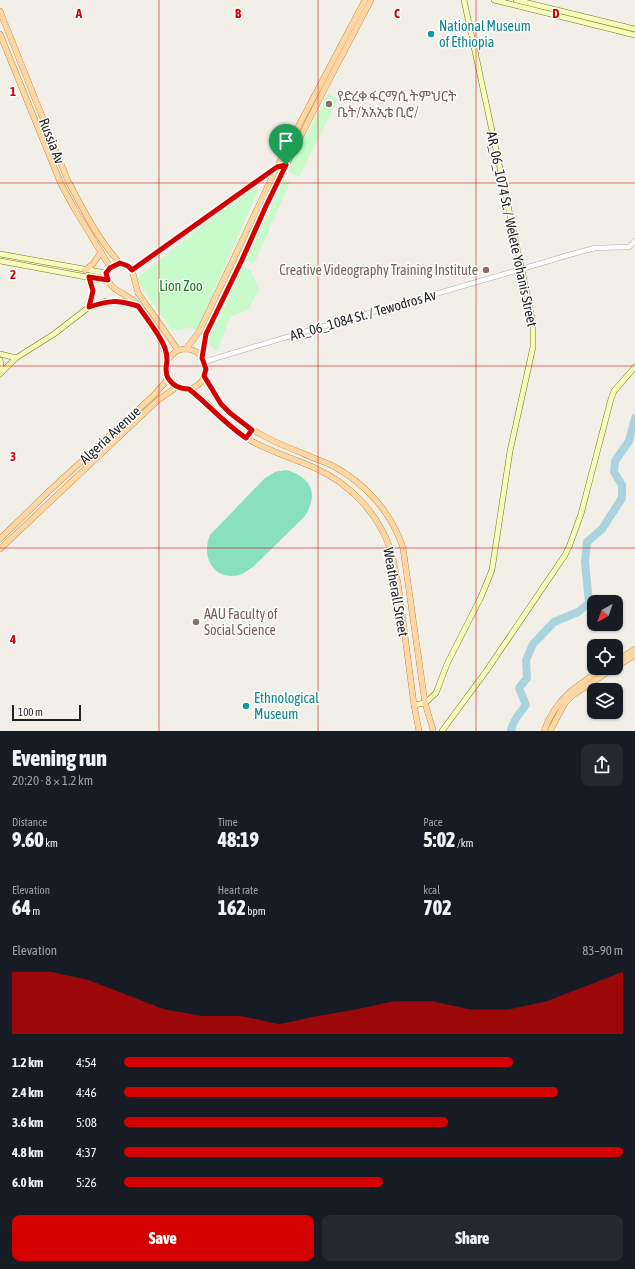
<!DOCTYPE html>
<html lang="en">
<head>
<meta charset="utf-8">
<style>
  body { margin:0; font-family:"Asap Condensed","Noto Sans Ethiopic",sans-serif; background:#242831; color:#f1f3f6; height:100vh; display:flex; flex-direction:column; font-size:15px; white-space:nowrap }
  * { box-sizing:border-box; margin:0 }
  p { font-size:13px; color:#9ea1a6 }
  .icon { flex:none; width:22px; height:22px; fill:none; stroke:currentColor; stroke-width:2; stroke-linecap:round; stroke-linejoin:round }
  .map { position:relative; height:731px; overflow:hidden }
  .sheet { display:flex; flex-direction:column; background:#171b24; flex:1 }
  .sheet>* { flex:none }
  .needle { width:26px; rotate:220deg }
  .fabs { position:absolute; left:587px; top:595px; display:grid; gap:8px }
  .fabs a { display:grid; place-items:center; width:36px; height:36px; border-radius:8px; background:#171b24; box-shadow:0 1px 3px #0004; font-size:20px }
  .scale { position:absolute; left:12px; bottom:10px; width:69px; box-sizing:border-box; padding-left:4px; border:2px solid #222; border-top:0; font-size:11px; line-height:14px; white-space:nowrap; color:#222; -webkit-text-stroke:3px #fff; paint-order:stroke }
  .pin { position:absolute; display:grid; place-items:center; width:34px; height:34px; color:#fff; margin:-41px -17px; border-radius:50% 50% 50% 0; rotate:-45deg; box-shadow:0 0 4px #0007 }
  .pin .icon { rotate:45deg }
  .round { display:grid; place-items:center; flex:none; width:42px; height:42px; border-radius:8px; background:#242831 }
  .summary { display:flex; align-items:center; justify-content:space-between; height:68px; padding:0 12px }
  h1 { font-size:22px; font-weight:800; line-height:30px }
  .figures { display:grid; grid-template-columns:repeat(3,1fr); gap:6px; height:68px; padding:4px 12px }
  .figures div { display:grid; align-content:center }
  .figures b { font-size:20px; font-weight:800 }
  .figures small { font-size:11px; font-weight:400 }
  .figures p { font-size:11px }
  .chart { height:112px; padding:8px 12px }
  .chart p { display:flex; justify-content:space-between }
  .chart svg { width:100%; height:72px; margin-top:4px; fill:#d40000; opacity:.7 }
  .button { display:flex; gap:8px; margin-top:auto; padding:8px 12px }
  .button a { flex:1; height:46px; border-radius:8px; background:#d40000; color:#fff; font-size:16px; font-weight:800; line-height:46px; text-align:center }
  .button a+a { background:#242831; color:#f1f3f6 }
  ul { padding:0 12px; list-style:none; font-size:13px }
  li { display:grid; grid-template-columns:64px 48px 1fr; align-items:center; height:30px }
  li i { height:10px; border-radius:5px; background:#d40000 }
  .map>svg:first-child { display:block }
  .park { fill:#c8facc }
  .pitch { fill:#88e0be }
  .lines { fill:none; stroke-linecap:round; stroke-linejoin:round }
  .river { stroke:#aad3df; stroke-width:8 }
  .tertiary-casing { stroke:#a9a9a9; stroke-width:5.5 }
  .secondary-casing { stroke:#707d05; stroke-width:6 }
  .primary-casing { stroke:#a06b00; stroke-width:6 }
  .tertiary { stroke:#fff; stroke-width:4.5 }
  .secondary { stroke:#f7fabf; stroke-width:5 }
  .primary { stroke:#fcd6a4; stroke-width:5.5 }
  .route-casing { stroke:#fff; stroke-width:8 }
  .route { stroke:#d40000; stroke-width:5 }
  .grid { fill:none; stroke:#d40000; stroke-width:1; stroke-opacity:0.55 }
  .culture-dot { fill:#0f9aa8; stroke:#fff; stroke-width:1.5 }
  .education-dot { fill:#8d6e63; stroke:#fff; stroke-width:1.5 }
  .labels { text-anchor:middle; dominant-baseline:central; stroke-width:3; stroke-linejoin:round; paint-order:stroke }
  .culture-label { font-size:14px; fill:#0d838f; stroke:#fff; text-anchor:start }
  .education-label { font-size:14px; fill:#785e54; stroke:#fff; text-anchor:start }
  .street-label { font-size:14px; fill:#222; stroke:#fff }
  .park-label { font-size:14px; fill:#0c8416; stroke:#fff }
  .grid-label { font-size:13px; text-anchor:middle; font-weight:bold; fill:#d40000; stroke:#fff; stroke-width:3; stroke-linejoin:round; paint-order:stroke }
</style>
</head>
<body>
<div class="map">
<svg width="635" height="731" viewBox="0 0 635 731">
  <rect width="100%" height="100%" fill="#f2efe9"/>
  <g class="park">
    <path d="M328,94L338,99L299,177L288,171Z"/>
    <path d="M284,179L290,182L254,264L246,260Z"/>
    <path d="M253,185L259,189L197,330L189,328L172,331L136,279Z"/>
    <path d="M241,265L251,271L259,289L248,310L230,317L218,351L212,348L207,340Z"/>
  </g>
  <path class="pitch" d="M286,470C311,477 319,493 305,516L253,567C249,569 246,572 242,574C216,583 200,559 210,535L265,478L275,472Z"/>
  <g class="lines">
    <path class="river" d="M511,731C512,722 520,712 526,705L519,688L527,678L526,660L533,644L554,622L578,612L589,603L585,562L587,542L602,529L622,498V485L614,472L615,461L629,441L635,418"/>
    <defs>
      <path id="tertiary" d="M204,362C326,324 449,291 572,254L595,248L629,247L635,241"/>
      <g id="secondary">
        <path d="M494,0L635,35"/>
        <path d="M516,0L635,29"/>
        <path d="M0,254L106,273"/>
        <path d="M0,261L108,281"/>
        <path d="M132,270L277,167L286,165"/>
        <path d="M89,307L93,291L89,277"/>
        <path d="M0,354L16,358"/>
        <path d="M0,360L2,372"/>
        <path d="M0,374L16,358L54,334L89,307L106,301H122L138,306"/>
        <path d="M414,705L425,703L436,693L447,664L481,597L492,570L510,451L533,347V324L528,299L464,0"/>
        <path d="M442,731L487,670L565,555L569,547L581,514L611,399L614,391L635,367"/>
      </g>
      <g id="primary">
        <path d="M0,11L68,181C83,209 98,240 120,263"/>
        <path d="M0,34L61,184L74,208L110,267"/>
        <path d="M85,270L93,264L101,252"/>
        <path d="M186,349L199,332L277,167L365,0"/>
        <circle cx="186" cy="369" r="20"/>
        <path d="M202,358L206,334L266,206L325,88L371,0"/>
        <path d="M167,360C163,340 151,321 138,305C128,293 107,291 106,273L110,267L120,263L128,266L132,270L138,293L178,350"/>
        <path d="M204,376C209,386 214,397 222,405C243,428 273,442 302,453C312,458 323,461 333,466C365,483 392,513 403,548L425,703L433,730"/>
        <path d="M189,389C197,395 205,401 212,408C223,419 233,430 246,438C267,451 293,458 315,468C350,484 377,512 390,548C394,559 395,572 398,583L414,705L419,731"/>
        <path d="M0,539L48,492L154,395L168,379"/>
        <path d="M0,549L158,400L177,387"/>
        <path d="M616,661L635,649"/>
        <path d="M616,667L635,655"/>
        <path d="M544,731C556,698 576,686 604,668"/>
        <path d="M550,731L565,703L573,695L614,668"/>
      </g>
    </defs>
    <use href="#tertiary" class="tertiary-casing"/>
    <use href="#secondary" class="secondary-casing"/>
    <use href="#primary" class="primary-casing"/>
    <use href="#tertiary" class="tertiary"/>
    <use href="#secondary" class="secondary"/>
    <use href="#primary" class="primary"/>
  </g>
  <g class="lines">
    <defs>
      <path id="route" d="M286,165L266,206L241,262L206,334L202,358L206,369L204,376L221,404L230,413L252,430L246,438C225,424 209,405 189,389C180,389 173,386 168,378C164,371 167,366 167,360C167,356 166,351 165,348C159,333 147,319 138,306C116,300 110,300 89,307L93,291L89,277L108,280L106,273L110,268L120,263L128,266L132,270L277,167Z"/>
    </defs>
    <use href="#route" class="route-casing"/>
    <use href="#route" class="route"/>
  </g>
  <path class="grid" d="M159,0V731M318,0V731M476,0V731M0,183H635M0,366H635M0,548H635"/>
  <g class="culture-dot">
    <circle cx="431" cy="34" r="4"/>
    <circle cx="246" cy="706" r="4"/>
  </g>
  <g class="education-dot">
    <circle cx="329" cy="104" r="4"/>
    <circle cx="486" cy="270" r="4"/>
    <circle cx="196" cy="622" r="4"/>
  </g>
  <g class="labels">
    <g class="culture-label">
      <text x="439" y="26">National Museum<tspan x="439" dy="16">of Ethiopia</tspan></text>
      <text x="254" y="698">Ethnological<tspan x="254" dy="16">Museum</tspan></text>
    </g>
    <g class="education-label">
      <text x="337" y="96">የድረቀ ፋርማሲ ትምህርት<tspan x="337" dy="16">ቤት/አአኢቴ ቢሮ/</tspan></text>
      <text x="478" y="270" text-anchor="end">Creative Videography Training Institute</text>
      <text x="204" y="614">AAU Faculty of<tspan x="204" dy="16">Social Science</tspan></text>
    </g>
    <g class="street-label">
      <text transform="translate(52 141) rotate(69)">Russia Av</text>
      <text transform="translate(512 229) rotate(78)">AR_06_1074 St. / Welete Yohanis Street</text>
      <text transform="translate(363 315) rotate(-16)">AR_06_1084 St. / Tewodros Av</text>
      <text transform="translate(110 435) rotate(-43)">Algeria Avenue</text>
      <text transform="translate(396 592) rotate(80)">Weatherall Street</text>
    </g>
    <g class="park-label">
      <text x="181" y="286">Lion Zoo</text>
    </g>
  </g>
  <g class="grid-label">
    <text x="79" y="18">A</text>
    <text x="238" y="18">B</text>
    <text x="397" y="18">C</text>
    <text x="556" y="18">D</text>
    <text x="13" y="96">1</text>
    <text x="13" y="279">2</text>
    <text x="13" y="461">3</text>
    <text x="13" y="644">4</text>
  </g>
</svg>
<div class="fabs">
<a><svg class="needle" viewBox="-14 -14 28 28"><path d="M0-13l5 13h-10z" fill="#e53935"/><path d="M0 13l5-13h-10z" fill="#9ea1a6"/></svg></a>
<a><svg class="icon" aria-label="locate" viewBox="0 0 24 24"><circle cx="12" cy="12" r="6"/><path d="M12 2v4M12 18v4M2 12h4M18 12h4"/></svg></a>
<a><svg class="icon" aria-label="layers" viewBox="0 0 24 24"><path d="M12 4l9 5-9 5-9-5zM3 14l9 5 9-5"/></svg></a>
</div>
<div class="scale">100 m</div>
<div class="pin" style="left:286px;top:165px;background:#1e9e55"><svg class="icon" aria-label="arrive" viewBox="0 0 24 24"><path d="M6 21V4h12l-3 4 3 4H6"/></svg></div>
</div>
<section class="sheet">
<div class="summary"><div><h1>Evening run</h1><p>20:20 · 8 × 1.2 km</p></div><a class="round"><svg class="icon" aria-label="share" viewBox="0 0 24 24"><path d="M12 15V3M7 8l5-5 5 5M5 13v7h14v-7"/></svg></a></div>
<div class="figures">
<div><p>Distance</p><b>9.60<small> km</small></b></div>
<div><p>Time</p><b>48:19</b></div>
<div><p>Pace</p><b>5:02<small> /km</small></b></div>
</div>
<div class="figures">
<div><p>Elevation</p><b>64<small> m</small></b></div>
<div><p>Heart rate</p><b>162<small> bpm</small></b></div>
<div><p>kcal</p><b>702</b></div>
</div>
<div class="chart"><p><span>Elevation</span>83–90 m</p>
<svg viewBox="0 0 160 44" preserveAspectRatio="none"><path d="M0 44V6L10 6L20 11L30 20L40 29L50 33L60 33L70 38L80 33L90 29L100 24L110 24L120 29L130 29L140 24L150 15L160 6V44z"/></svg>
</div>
<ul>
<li><b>1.2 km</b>4:54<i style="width:78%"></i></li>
<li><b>2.4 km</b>4:46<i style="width:87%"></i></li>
<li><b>3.6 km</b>5:08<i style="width:65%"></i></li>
<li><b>4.8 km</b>4:37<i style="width:100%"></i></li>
<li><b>6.0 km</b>5:26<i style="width:52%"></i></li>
</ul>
<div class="button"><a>Save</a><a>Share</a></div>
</section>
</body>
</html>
